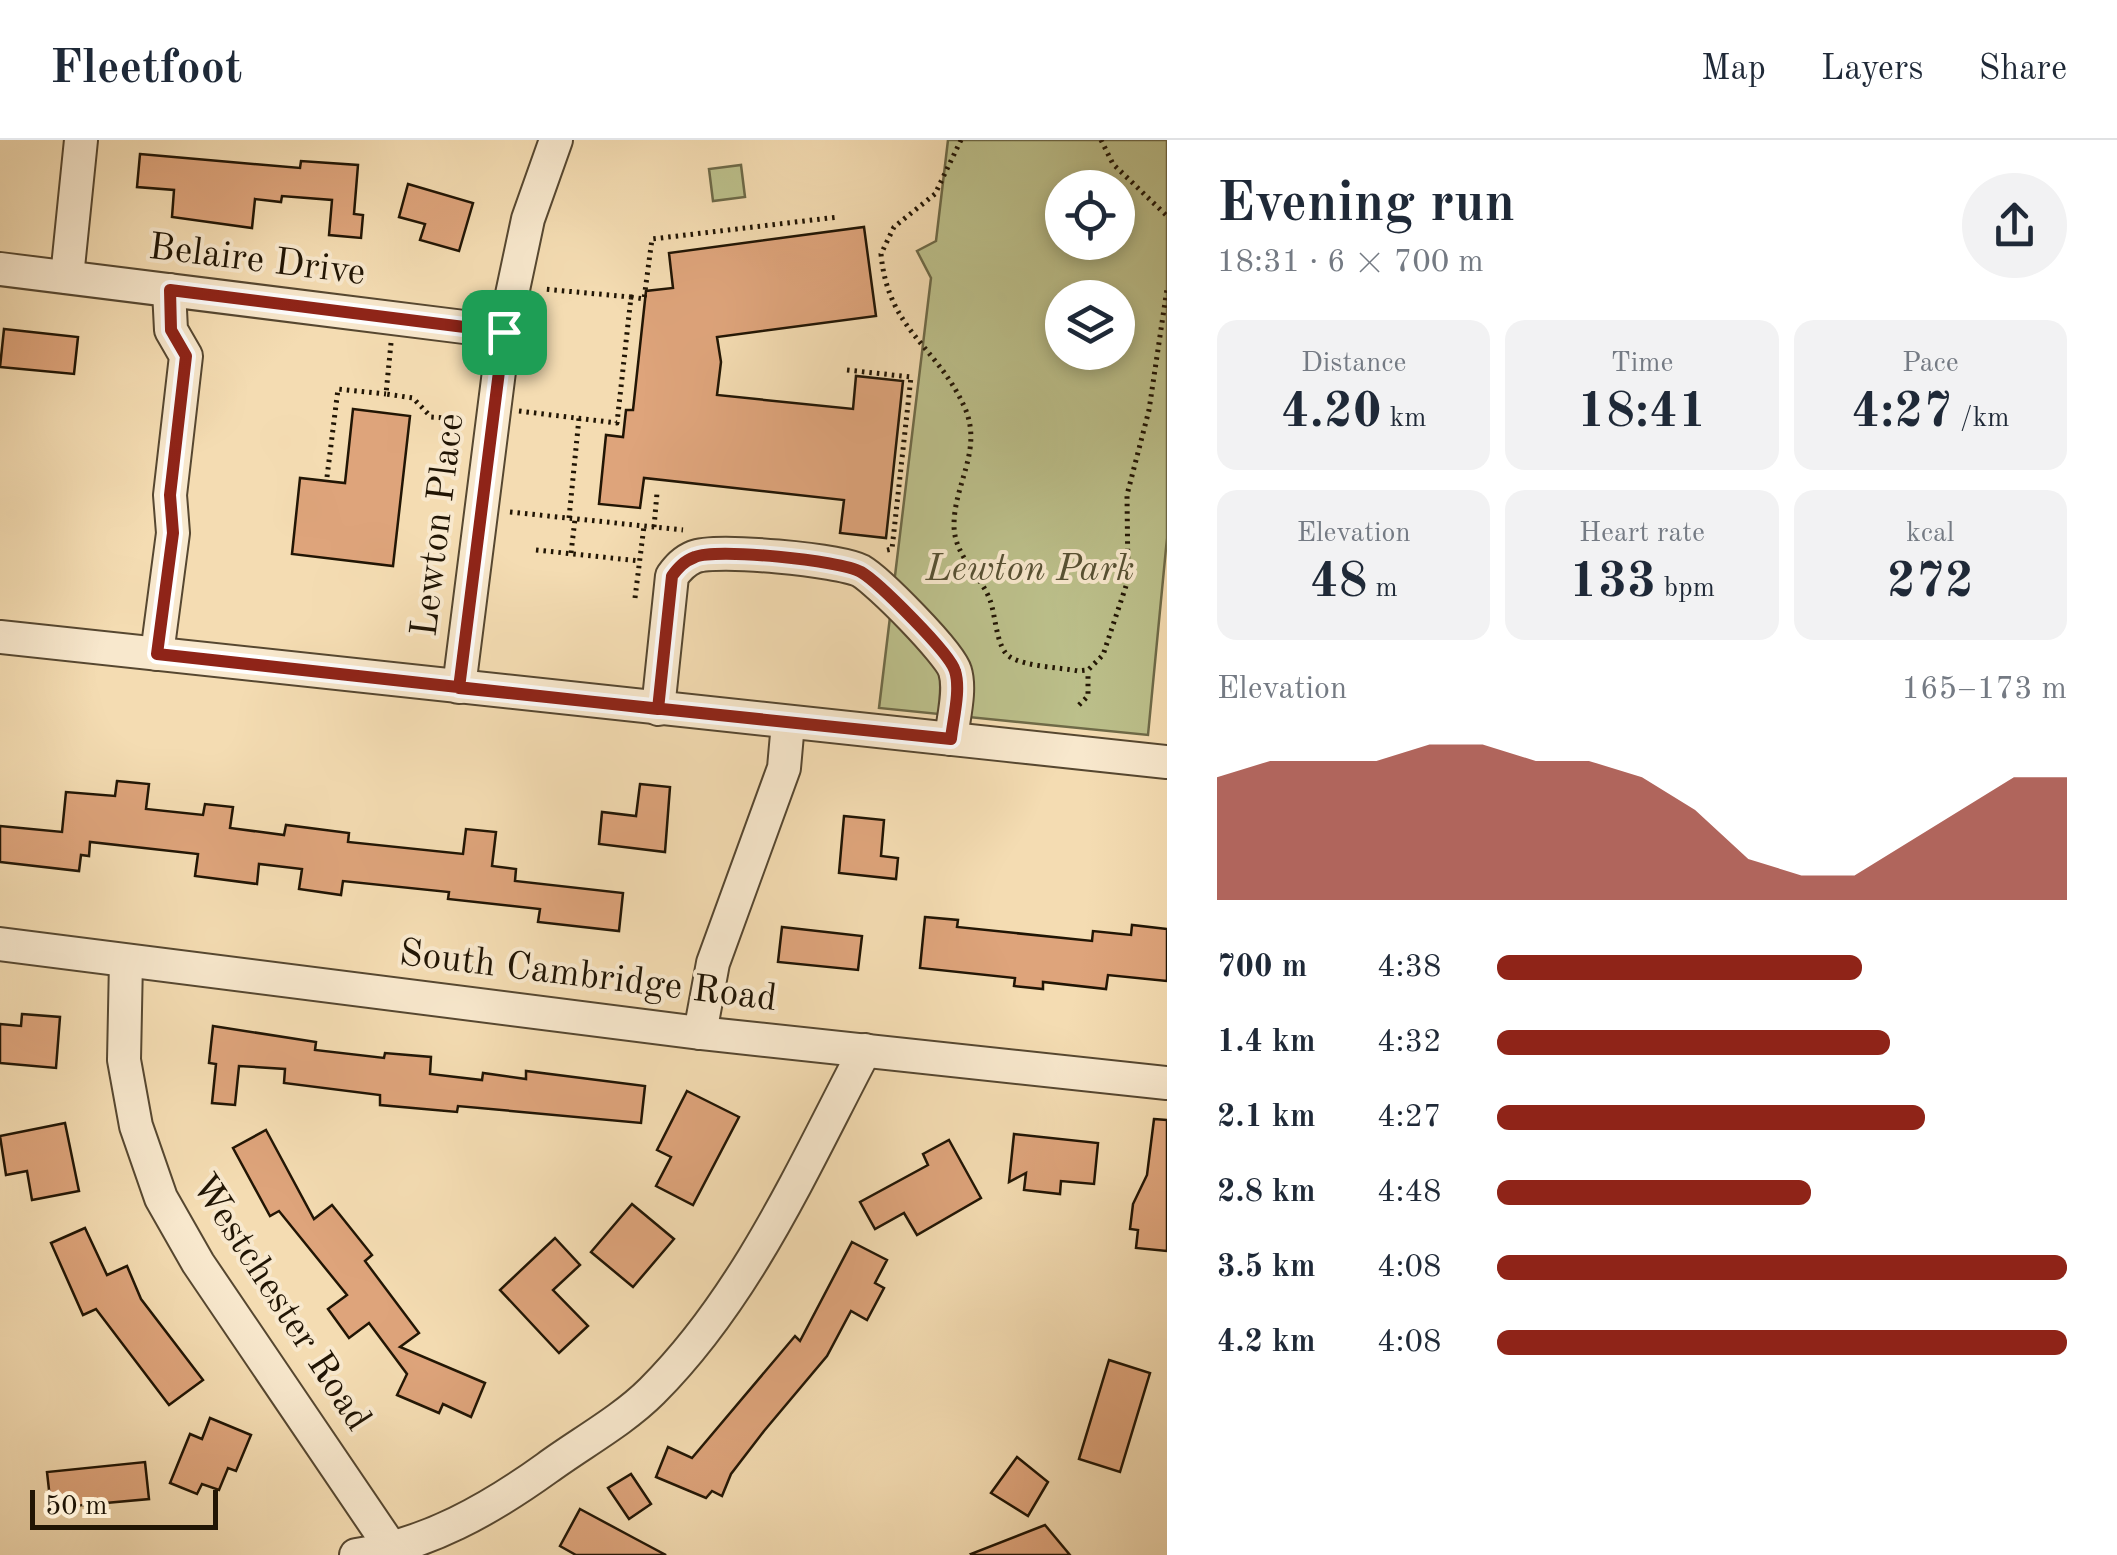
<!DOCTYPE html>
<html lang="en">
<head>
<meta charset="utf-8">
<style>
  body { margin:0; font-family:"Old Standard TT",serif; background:#f2f2f3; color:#1f2937; height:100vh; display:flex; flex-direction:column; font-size:38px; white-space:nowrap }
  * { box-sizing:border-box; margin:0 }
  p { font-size:32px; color:#747a83 }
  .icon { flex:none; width:55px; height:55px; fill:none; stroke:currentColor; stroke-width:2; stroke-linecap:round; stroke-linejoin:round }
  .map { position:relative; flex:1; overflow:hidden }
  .details { display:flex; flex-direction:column; background:#fff; width:950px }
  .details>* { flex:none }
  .buttons { position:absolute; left:1045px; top:30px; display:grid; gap:20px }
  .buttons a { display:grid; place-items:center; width:90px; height:90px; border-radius:50%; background:#fff; box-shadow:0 5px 15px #0003; font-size:50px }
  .scale { position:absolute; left:30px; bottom:25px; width:188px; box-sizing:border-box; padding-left:10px; border:5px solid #211504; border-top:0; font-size:28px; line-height:35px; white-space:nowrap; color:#211504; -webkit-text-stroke:8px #f8e8cd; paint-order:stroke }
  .pin { position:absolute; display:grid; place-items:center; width:85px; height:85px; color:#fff; margin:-42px; border-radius:20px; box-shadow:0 5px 15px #0006 }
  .round { display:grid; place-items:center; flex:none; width:105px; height:105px; border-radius:52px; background:#f2f2f3 }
  .head { display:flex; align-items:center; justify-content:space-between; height:170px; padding:0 50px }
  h1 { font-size:55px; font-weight:700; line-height:75px }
  .metrics { display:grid; grid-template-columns:repeat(3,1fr); gap:15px; height:170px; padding:10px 50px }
  .metrics div { display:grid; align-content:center; border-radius:20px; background:#f2f2f3; text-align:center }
  .metrics b { font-size:50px; font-weight:700 }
  .metrics small { font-size:28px; font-weight:400 }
  .metrics p { font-size:28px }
  .chart { height:280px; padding:20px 50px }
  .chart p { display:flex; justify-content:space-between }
  .chart svg { width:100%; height:180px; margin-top:10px; fill:#8f2418; opacity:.7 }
  ul { padding:0 50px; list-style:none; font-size:32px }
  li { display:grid; grid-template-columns:160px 120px 1fr; align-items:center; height:75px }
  li i { height:25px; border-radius:12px; background:#8f2418 }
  header { display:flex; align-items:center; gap:60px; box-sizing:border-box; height:140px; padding:0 50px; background:#fff; border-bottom:2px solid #e0e1e3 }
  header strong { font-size:48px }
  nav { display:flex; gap:55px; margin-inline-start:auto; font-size:35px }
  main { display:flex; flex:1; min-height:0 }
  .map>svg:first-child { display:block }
  .green { fill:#bcc08b; stroke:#6e6a48; stroke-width:2.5; fill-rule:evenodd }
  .building { fill:#dea47b; stroke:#211504; stroke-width:2.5 }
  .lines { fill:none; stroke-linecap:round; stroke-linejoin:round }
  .minor-casing { stroke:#564730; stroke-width:36 }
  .path { stroke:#211504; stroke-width:5; stroke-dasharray:2.5 5; stroke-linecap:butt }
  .minor { stroke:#f8e8cd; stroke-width:32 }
  .route-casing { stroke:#fff; stroke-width:20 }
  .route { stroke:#8f2418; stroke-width:12 }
  .labels { text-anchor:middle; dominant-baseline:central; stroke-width:8; stroke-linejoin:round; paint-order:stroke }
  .street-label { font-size:38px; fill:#211504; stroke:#f8e8cd }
  .park-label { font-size:38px; font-style:italic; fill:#575133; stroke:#f8e8cd }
</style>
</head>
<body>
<header>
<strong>Fleetfoot</strong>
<nav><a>Map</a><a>Layers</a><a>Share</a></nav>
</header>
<main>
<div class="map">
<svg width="1167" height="1415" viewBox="0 0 1167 1415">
  <rect width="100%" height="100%" fill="#f4dcb2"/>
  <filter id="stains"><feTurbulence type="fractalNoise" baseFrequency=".002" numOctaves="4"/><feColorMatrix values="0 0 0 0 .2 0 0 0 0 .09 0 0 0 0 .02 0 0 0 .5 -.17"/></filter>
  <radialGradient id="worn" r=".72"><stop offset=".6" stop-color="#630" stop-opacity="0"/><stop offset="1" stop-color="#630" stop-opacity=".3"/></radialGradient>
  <g class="green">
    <path d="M948,0H1167V398L1148,595L879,568L931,138L917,111L936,101ZM1062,48H1118V102H1062ZM1062,158H1118V212H1062Z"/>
    <path d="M741,25L745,57L713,61L709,29Z"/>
  </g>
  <g class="building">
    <path d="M140,14L300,28L301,21L358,25L354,74L363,75L361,98L329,95L332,60L282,56L281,62L255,59L252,88L172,77L174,50L137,47Z"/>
    <path d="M408,44L473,63L459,111L420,100L425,84L399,77Z"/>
    <path d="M864,87L876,176L717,197L721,222L717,255L853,269L856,236L903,241L886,398L840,393L844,360L644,338L640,368L599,364L606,295L623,297L626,270H633L646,151L673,148L669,113Z"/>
    <path d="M4,189L78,197L74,234L0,227Z"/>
    <path d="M353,269L410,276L393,426L292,414L300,338L345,343Z"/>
    <path d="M117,641L149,644L146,669L203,675L205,664L233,667L230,688L284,695L286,685L349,693L348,702L463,714L466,689L496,692L492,726L516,729L515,741L623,753L619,791L538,782L540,769L448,759L449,752L343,741L341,755L299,749L302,729L259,724L257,744L195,736L198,714L90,702L89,716L81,715L79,731L0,722V686L62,692L66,652L115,656Z"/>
    <path d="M640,644L670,647L665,712L599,704L602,672L636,676Z"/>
    <path d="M844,676L884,680L881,716L898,718L896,739L839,733Z"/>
    <path d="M925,777L958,780L957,787L1092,801L1093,791L1131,795L1132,785L1167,789V841L1108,835L1106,849L1043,842V849L1014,846L1015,838L920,828Z"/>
    <path d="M782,787L862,796L858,830L778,822Z"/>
    <path d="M22,874L60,877L56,928L0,923V884L21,886Z"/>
    <path d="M213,886L316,902L315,910L384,918L385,913L431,917L430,934L482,940L483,933L526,939V931L645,946L641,983L458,966L457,972L380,965V955L284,943L285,929L239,926L235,965L212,963L216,924L209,923Z"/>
    <path d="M687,951L739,977L693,1065L656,1046L671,1017L657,1010Z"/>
    <path d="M1154,979L1167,980V1111L1136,1108L1138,1090L1130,1089L1133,1064L1147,1035Z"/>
    <path d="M65,983L79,1051L32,1060L27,1031L6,1035L0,996Z"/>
    <path d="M266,990L314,1079L332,1065L372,1115L365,1121L419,1193L400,1207L485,1243L471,1277L443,1264L439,1273L397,1255L407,1234L369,1183L349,1198L328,1169L347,1155L279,1071L270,1076L233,1008Z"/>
    <path d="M1014,994L1098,1003L1094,1044L1061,1041L1060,1054L1024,1050L1026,1033L1009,1042Z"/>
    <path d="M949,1000L981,1058L917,1095L904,1073L875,1089L860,1062L928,1025L923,1014Z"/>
    <path d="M632,1064L674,1099L633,1147L591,1112Z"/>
    <path d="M85,1088L107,1135L127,1126L141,1159L203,1240L169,1265L96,1169L83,1175L51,1103Z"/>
    <path d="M555,1098L580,1125L553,1150L588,1186L559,1213L500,1150Z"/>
    <path d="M852,1102L887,1120L875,1143L884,1148L867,1180L851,1171L827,1216L764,1291L731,1334L722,1356L712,1351L706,1358L656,1337L668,1307L692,1318L795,1196L800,1201Z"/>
    <path d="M1109,1220L1150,1233L1120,1332L1079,1319Z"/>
    <path d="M210,1278L251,1295L236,1331L228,1328L219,1350L202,1344L197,1354L170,1343L190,1294L202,1299Z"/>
    <path d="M1017,1317L1048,1342L1028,1376L991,1353Z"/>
    <path d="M145,1322L149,1359L51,1368L47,1332Z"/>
    <path d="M631,1334L651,1364L629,1379L608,1348Z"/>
    <path d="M580,1369L634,1398L666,1415H576L560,1406Z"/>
    <path d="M1045,1385L1070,1415H972L971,1414Z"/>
  </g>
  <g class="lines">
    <defs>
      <g id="minor">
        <path d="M0,129L504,192"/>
        <path d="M67,137L81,0"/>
        <path d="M0,497L1167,622"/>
        <path d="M157,514L173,393L170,355L186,216L171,190L169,150"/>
        <path d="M459,547L504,192L528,79L556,0"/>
        <path d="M658,569L672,436C678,428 684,421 694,417C716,408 840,420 861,431C878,441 950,513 955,531C961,550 953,579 951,599"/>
        <path d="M0,804L700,893L1167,943"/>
        <path d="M126,821L124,920L136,986L161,1058L198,1123L396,1415"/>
        <path d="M700,893L713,823L784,628L788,583"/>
        <path d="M356,1415C427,1405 490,1369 547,1328C581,1303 622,1281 652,1251C747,1156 803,1028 865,910"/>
      </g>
    </defs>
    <use href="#minor" class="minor-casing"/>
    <g class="path">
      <path d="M961,0L935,54L894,87L881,114C888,190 936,205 964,266C984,309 954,343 954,385C954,416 980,434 990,460C996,476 996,508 1010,517C1027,527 1058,527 1078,531L1088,530L1103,515L1128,440L1127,355L1149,270L1167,149"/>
      <path d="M1101,0L1113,24L1167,76"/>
      <path d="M631,157L644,159L652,99L838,77"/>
      <path d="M391,203L386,254L413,258L431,277L458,279"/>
      <path d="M847,230L911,237L892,409L883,411"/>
      <path d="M519,271L617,283L631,157L543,149"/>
      <path d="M327,337L338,249L386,254"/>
      <path d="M510,372L683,390"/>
      <path d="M569,378L579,278"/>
      <path d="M654,387L657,353"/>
      <path d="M536,410L640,421"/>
      <path d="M571,413L575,379"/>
      <path d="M635,458L644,386"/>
      <path d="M1079,565L1088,556V532"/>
    </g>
    <use href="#minor" class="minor"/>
  </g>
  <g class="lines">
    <defs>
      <path id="route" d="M504,192L459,548L951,599C953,579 961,550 955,531C950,513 878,442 861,432C840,420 716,408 695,417C684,421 678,428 672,436L658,569L157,514L173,393L170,355L186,216L171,190L170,150L504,192"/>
    </defs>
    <use href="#route" class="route-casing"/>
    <use href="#route" class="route"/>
  </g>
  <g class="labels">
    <g class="street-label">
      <text transform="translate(257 121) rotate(7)">Belaire Drive</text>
      <text transform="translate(439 385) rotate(-83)">Lewton Place</text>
      <text transform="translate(588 837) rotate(7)">South Cambridge Road</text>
      <text transform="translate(280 1163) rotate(57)">Westchester Road</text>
    </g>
    <g class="park-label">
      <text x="1030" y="430">Lewton Park</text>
    </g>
  </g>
  <rect width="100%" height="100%" filter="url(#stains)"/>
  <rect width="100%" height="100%" fill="url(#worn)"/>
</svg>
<div class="buttons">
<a><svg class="icon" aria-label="locate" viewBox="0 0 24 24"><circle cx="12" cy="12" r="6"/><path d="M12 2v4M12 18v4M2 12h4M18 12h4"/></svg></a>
<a><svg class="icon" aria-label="layers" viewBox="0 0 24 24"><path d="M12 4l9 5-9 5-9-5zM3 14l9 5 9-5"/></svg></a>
</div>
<div class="scale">50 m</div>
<div class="pin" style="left:504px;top:192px;background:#1e9e55"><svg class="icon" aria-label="arrive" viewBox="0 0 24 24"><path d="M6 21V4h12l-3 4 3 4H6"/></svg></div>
</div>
<section class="details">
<div class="head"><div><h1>Evening run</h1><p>18:31 · 6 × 700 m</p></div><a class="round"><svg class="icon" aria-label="share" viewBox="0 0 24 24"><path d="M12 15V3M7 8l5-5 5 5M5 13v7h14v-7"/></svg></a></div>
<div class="metrics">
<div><p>Distance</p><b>4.20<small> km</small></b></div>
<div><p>Time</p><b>18:41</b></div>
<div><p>Pace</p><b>4:27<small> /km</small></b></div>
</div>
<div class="metrics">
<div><p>Elevation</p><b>48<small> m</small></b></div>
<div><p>Heart rate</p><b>133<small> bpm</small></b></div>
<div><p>kcal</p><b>272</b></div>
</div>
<div class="chart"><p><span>Elevation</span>165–173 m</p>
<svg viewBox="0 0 160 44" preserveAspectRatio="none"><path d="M0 44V14L10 10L20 10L30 10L40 6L50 6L60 10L70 10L80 14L90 22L100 34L110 38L120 38L130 30L140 22L150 14L160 14V44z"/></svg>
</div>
<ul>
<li><b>700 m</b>4:38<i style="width:64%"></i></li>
<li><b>1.4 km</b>4:32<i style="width:69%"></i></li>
<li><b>2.1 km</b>4:27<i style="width:75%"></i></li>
<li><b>2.8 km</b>4:48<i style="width:55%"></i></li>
<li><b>3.5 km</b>4:08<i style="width:100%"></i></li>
<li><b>4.2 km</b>4:08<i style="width:100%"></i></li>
</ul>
</section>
</main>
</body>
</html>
